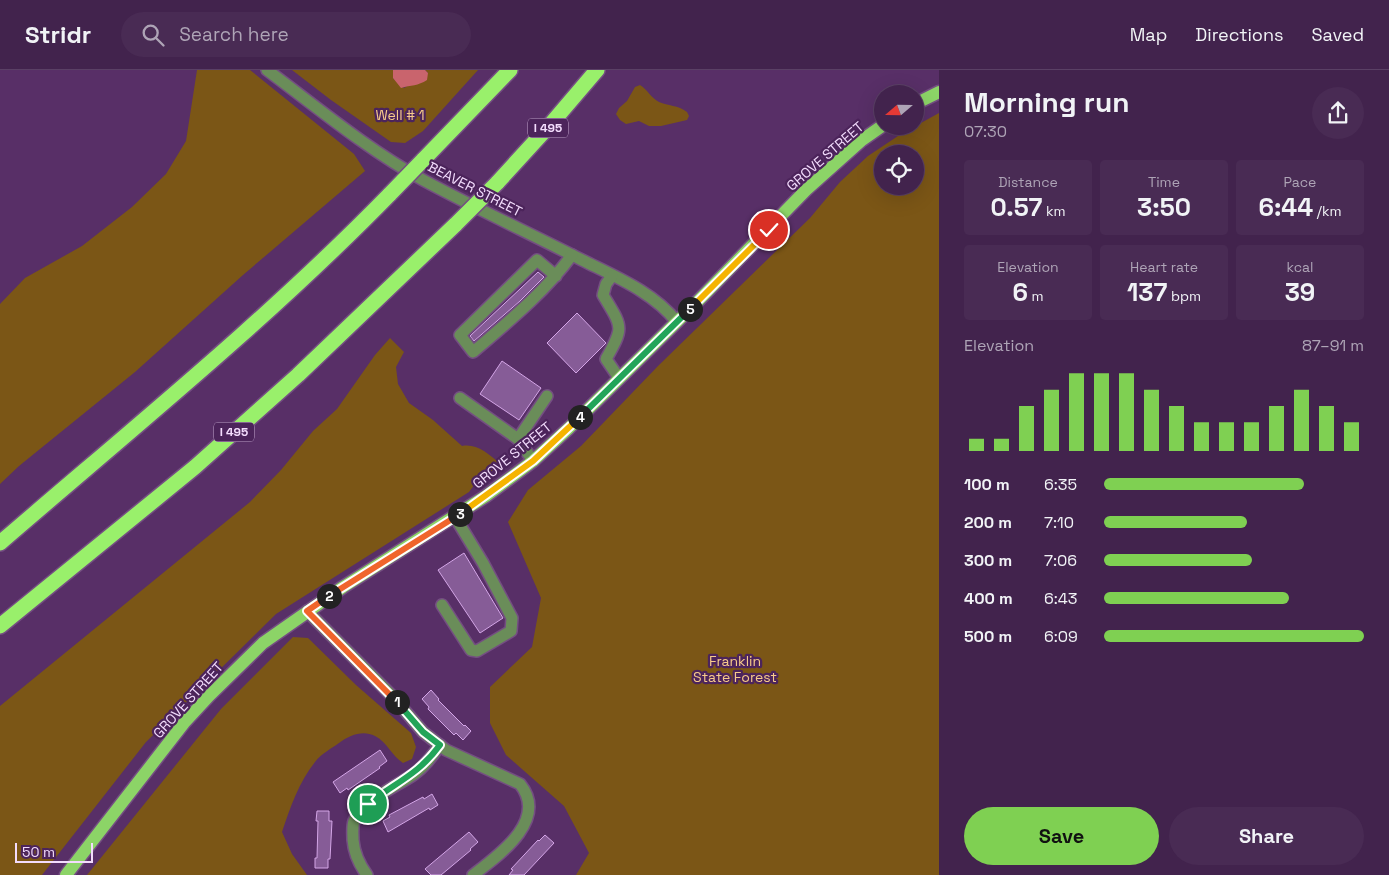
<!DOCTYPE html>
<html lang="en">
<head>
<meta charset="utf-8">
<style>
  body { margin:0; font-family:"Space Grotesk",sans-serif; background:#492b54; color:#f1f3f6; height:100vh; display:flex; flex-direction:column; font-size:19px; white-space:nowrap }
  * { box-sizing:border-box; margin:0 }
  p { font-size:16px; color:#aea4b6 }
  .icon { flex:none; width:28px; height:28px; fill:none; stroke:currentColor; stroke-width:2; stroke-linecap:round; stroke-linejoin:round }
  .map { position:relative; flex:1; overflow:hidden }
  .panel { display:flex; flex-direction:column; background:#42234d; width:450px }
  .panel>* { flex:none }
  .needle { width:32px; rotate:250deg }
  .tools { position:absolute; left:874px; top:15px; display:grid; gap:10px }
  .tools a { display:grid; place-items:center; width:50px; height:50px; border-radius:50%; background:#42234d; box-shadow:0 5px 20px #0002,0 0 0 1px #5a4065; font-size:25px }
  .scale { position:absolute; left:15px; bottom:12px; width:78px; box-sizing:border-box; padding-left:5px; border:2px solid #f3dcfd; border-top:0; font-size:14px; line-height:18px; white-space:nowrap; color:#f3dcfd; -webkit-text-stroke:4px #4c245b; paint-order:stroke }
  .pin { position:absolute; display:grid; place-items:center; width:42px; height:42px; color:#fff; margin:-21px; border:2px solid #fff; border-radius:50%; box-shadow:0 1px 5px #0007 }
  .km { position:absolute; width:25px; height:25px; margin:-12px; border-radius:50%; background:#222; color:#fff; font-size:14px; line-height:25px; text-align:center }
  .round { display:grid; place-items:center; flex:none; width:52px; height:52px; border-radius:26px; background:#492b54 }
  .overview { display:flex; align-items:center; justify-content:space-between; height:85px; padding:0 25px }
  h1 { font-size:28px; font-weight:600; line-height:38px }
  .figures { display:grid; grid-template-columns:repeat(3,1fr); gap:8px; height:85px; padding:5px 25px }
  .figures div { display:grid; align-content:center; border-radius:5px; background:#492b54; text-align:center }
  .figures b { font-size:25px; font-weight:600 }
  .figures small { font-size:14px; font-weight:400 }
  .figures p { font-size:14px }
  .chart { height:140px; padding:10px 25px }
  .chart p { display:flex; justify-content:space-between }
  .chart svg { width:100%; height:90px; margin-top:5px; stroke:#7fd052; stroke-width:6 }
  .cta { display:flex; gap:10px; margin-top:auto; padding:10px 25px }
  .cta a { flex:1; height:58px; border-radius:30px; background:#7fd052; color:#111; font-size:20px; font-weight:600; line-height:58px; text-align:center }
  .cta a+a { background:#492b54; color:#f1f3f6 }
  ul { padding:0 25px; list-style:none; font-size:16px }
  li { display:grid; grid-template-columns:80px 60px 1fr; align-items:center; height:38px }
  li i { height:12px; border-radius:6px; background:#7fd052 }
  header { display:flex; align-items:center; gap:30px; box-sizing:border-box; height:70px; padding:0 25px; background:#42234d; border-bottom:1px solid #5a4065 }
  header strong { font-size:24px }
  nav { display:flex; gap:28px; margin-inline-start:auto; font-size:18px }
  .search { width:350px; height:45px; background:#492b54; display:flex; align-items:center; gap:12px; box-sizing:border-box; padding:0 18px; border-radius:28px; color:#aea4b6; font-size:19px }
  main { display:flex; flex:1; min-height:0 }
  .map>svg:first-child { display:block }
  .green { fill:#7b5616; fill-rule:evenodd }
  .water { fill:#c9646d }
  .building { fill:#865c97; stroke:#d4a6e7 }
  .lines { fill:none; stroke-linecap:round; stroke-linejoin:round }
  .minor-casing { stroke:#744e82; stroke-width:14 }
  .major-casing { stroke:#744e82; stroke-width:15 }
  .highway-casing { stroke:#744e82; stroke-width:18 }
  .minor { stroke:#6a8d59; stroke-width:11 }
  .major { stroke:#8cd467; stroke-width:12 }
  .highway { stroke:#99f06b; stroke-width:15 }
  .highway-bridge-casing { stroke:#744e82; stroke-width:18; stroke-linecap:butt }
  .highway-bridge { stroke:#99f06b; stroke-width:15 }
  .split-1-casing { stroke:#fff; stroke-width:10 }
  .split-2-casing { stroke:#fff; stroke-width:10 }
  .split-3-casing { stroke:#fff; stroke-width:10 }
  .split-4-casing { stroke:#fff; stroke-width:10 }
  .split-5-casing { stroke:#fff; stroke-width:10 }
  .split-6-casing { stroke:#fff; stroke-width:10 }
  .split-1 { stroke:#22a559; stroke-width:6 }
  .split-2 { stroke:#f0652b; stroke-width:6 }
  .split-3 { stroke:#f0652b; stroke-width:6 }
  .split-4 { stroke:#f5b400; stroke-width:6 }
  .split-5 { stroke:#22a559; stroke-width:6 }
  .split-6 { stroke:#f5b400; stroke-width:6 }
  .labels { text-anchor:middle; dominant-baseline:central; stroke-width:4.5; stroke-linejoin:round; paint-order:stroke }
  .shield { fill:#4c245b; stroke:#c1a5cc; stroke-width:1 }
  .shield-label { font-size:12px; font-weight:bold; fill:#f3dcfd }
  .park-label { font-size:14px; fill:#f7cb8b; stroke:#4c245b }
  .street-label { font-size:14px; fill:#f3dcfd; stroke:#4c245b }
</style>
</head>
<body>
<header>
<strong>Stridr</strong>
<div class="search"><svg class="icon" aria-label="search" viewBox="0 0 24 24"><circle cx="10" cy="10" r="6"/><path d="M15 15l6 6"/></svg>Search here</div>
<nav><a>Map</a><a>Directions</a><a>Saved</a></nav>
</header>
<main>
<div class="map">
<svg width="939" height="805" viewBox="0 0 939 805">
  <rect width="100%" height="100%" fill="#582f67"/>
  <g class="green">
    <path d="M197,0H250L354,84L365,101L243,205L135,302L19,396L0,414V234L25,208L82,176L132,137L166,104L186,71Z"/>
    <path d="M292,0H393V8L404,18L428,3L425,0H478L423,61L405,73L391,72L331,30Z"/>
    <path d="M640,15C648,20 651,28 659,32C668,36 678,35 687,42L689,46L687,50L661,56H649L639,51L626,54L620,50L616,44L619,38L627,31L635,17Z"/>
    <path d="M939,43V805H576L589,783L564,736L506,685L490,653V617L532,577L541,528L508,452L528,420L581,376L658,296L810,148L840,112L868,86L901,64ZM882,84H915V116H882Z"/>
    <path d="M390,268L404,282L396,297L398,314L409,333L433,350L462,376C476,373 489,384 498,392L494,400L480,407L469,422L276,544L146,672L42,805H0V636L250,432L281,400L313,361L337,339L375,285Z"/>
    <path d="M293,567L308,568L356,615L411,663L416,677L412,689L403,693C392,686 387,672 375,666C363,660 350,665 339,673C332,678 321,684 315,692C299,712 290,738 282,762L292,784L307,805H87L221,639Z"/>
  </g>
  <path class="water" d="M393,0H425L428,3L427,10C418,16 411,15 401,18L393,8Z"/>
  <g class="building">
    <path d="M538,202L544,207L520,231L474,271L470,266Z"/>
    <path d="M577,243L606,273L576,303L547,273Z"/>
    <path d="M502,291L541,318L519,350L480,324Z"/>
    <path d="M464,483L503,548L480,563L438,500Z"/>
    <path d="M431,620L439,629L438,630L464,656L465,655L471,661L463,670L456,663L454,665L428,639L429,637L422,629Z"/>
    <path d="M380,680L387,691L379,697L380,698L348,720L347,718L340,723L333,712Z"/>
    <path d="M432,724L438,735L430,740L429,738L388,762L383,751L390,747L389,745L423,727L424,729Z"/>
    <path d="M317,741H329V751H332L330,789H328V798H315V788H317L318,751H316Z"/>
    <path d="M469,762L478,772L470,779L471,780L441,805H431L425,799Z"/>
    <path d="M545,765L554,773L524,805H509L513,800L511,799L538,770L539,771Z"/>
  </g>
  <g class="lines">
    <defs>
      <g id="minor">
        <path d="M267,0C318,38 367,79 423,110C475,138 529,163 582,190C616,207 653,222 677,252"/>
        <path d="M556,206L537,190L460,265L473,282C508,252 544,223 572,185"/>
        <path d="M612,206L606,214L603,225C622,257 625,256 606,289L619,308"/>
        <path d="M460,328L518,369L533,391"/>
        <path d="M518,369L547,326"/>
        <path d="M442,535L471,580L477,581L511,561L512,548L483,493L455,447"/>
        <path d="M307,541L393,627L423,662L446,680L520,714C549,750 499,785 473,805"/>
        <path d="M367,805C359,794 354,783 353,770C353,764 352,757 354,751C360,732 399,715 414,704C425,696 432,686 440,675"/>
      </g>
      <g id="major">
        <path d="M915,34L939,22"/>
        <path d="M66,805L184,653L209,626L263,573L343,517L486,426L533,391L569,358L697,232L806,120L862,70L882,56"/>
      </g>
      <g id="highway">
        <path d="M423,90L510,0"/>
        <path d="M497,113L550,55L597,0"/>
        <path d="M0,473C132,359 268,249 390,124"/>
        <path d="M0,556L195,397L298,305L456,154"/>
      </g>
    </defs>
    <use href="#minor" class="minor-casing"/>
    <use href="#major" class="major-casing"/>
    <use href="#highway" class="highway-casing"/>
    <use href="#minor" class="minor"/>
    <use href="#major" class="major"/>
    <use href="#highway" class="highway"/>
    <defs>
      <g id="highway-bridge">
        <path d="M390,124L423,90"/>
        <path d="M456,154L497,113"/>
      </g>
    </defs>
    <use href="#highway-bridge" class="highway-bridge-casing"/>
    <use href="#highway-bridge" class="highway-bridge"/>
  </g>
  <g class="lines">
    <defs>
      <path id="split-1" d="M368,734C396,712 418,705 440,675L423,662L397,632"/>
      <path id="split-2" d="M329,526L307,541L397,632"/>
      <path id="split-3" d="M329,526L460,444"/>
      <path id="split-4" d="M460,444L533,391L580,347"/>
      <path id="split-5" d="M580,347L690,239"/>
      <path id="split-6" d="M690,239L769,160"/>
    </defs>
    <use href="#split-1" class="split-1-casing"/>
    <use href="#split-2" class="split-2-casing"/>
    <use href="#split-3" class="split-3-casing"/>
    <use href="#split-4" class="split-4-casing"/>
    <use href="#split-5" class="split-5-casing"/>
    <use href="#split-6" class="split-6-casing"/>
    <use href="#split-1" class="split-1"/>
    <use href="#split-2" class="split-2"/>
    <use href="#split-3" class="split-3"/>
    <use href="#split-4" class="split-4"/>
    <use href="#split-5" class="split-5"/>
    <use href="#split-6" class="split-6"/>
  </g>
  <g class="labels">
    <g class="shield">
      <rect x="528" y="48.5" width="40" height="19" rx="4"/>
      <rect x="214" y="352.5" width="40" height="19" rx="4"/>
    </g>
    <g class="shield-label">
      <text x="548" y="58">I 495</text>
      <text x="234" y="362">I 495</text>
    </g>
    <g class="park-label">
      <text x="400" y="45">Well # 1</text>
      <text x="735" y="591">Franklin<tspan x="735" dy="16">State Forest</tspan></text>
    </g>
    <g class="street-label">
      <text transform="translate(825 86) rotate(-41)">GROVE STREET</text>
      <text transform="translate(475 119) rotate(27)">BEAVER STREET</text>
      <text transform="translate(512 385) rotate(-39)">GROVE STREET</text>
      <text transform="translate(188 630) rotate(-48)">GROVE STREET</text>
    </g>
  </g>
</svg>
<div class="tools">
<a><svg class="needle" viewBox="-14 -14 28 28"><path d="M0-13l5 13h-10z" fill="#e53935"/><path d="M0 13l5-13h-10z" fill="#aea4b6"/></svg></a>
<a><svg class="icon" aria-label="locate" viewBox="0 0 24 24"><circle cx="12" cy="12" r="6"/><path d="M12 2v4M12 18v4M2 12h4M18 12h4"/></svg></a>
</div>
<div class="scale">50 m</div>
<div class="pin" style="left:368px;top:734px;background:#1e9e55"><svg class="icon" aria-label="arrive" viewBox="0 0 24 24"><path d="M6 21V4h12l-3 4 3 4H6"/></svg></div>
<div class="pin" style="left:769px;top:160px;background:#d93025"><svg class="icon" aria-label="check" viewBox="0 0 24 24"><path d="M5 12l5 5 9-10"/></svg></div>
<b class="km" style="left:397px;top:632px">1</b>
<b class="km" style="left:329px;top:526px">2</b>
<b class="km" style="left:460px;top:444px">3</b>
<b class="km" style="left:580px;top:347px">4</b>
<b class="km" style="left:690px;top:239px">5</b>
</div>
<section class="panel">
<div class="overview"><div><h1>Morning run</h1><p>07:30</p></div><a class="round"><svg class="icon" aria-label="share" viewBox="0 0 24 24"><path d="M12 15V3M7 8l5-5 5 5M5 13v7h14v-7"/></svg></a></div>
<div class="figures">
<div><p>Distance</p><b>0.57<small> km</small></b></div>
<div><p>Time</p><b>3:50</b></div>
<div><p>Pace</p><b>6:44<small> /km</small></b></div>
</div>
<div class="figures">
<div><p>Elevation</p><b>6<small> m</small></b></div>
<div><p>Heart rate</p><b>137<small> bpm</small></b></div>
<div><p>kcal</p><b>39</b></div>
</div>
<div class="chart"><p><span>Elevation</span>87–91 m</p>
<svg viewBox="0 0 160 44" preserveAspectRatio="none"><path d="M5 44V38M15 44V38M25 44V22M35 44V14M45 44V6M55 44V6M65 44V6M75 44V14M85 44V22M95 44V30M105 44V30M115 44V30M125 44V22M135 44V14M145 44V22M155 44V30"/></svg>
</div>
<ul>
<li><b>100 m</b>6:35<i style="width:77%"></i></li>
<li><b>200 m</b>7:10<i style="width:55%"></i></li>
<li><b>300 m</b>7:06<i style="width:57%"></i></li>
<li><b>400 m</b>6:43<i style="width:71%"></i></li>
<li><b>500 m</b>6:09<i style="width:100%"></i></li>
</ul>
<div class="cta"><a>Save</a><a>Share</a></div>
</section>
</main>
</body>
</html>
